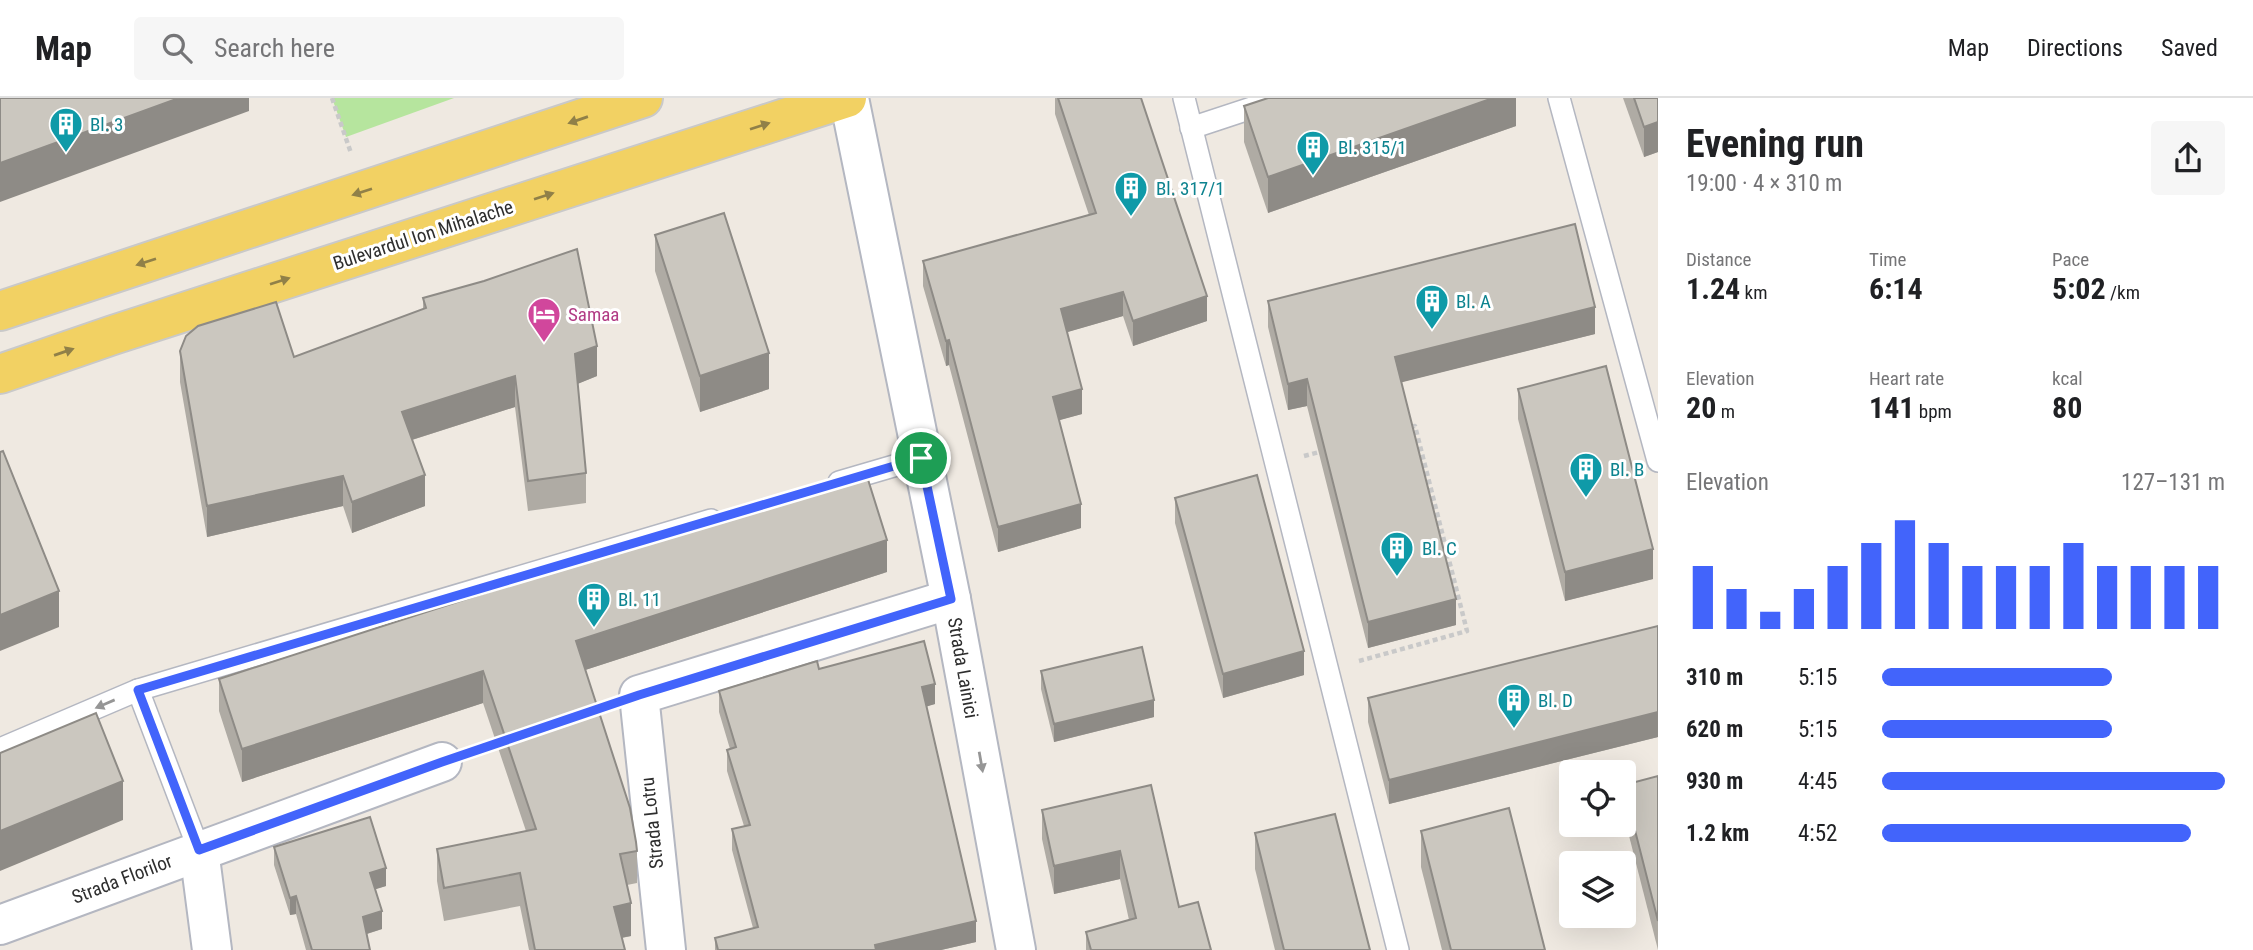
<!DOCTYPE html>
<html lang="en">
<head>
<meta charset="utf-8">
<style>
  body { margin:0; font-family:"Roboto Condensed",sans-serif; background:#f6f6f6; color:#202124; height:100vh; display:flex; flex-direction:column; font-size:26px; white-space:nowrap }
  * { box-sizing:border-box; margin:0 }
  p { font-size:23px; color:#757577 }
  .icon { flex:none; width:38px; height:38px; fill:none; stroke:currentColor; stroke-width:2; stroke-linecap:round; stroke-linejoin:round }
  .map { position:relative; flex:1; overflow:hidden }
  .drawer { display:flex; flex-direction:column; background:#fff; width:595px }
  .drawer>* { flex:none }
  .fabs { position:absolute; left:1559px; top:662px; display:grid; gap:14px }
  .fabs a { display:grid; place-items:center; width:77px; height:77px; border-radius:7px; background:#fff; box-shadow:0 7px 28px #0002; font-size:35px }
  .pin { position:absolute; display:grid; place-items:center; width:60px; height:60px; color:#fff; margin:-30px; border:4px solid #fff; border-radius:50%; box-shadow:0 2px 7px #0007 }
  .round { display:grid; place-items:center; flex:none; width:74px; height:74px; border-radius:7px; background:#f6f6f6 }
  .head { display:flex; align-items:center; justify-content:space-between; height:119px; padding:0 28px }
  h1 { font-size:38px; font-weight:700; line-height:52px }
  .stats { display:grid; grid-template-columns:repeat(3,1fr); gap:10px; height:119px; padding:7px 28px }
  .stats div { display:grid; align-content:center }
  .stats b { font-size:30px; font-weight:700 }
  .stats small { font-size:19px; font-weight:400 }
  .stats p { font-size:19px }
  .chart { height:196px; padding:14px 28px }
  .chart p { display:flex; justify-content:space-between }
  .chart svg { width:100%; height:126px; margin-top:7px; stroke:#4264fb; stroke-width:6 }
  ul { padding:0 28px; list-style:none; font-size:23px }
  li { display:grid; grid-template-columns:112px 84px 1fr; align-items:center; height:52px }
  li i { height:18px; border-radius:9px; background:#4264fb }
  header { display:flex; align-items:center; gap:42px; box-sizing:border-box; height:98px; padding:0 35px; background:#fff; border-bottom:2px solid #e0e0e0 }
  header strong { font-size:33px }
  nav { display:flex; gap:38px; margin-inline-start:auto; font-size:24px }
  .search { width:490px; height:63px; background:#f6f6f6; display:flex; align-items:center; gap:18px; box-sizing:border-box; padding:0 24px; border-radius:7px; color:#757577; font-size:26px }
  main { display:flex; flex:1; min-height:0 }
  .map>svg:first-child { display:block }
  .green { fill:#b6e59e }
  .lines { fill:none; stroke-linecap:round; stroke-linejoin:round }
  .service-casing { stroke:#b4b7c1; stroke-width:24 }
  .minor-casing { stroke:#b4b7c1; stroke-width:42 }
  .primary-casing { stroke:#c9c9c9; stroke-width:42 }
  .path { stroke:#c9c9c9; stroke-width:4.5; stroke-dasharray:5 3.5; stroke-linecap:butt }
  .service { stroke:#fff; stroke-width:21 }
  .minor { stroke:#fff; stroke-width:38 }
  .primary { stroke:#f2d163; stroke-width:38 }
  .wall { fill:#afaba4 }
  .shaded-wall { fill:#8e8b86 }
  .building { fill:#cbc7bf; stroke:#8e8b86; stroke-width:2 }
  .oneway { fill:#908048 }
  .oneway2 { fill:#969696 }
  .route-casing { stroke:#fff; stroke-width:14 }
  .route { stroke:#4264fb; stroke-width:9 }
  .labels { text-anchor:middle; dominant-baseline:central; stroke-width:6; stroke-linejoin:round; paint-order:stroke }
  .culture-label { font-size:19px; fill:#0d838f; stroke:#fff; text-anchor:start }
  .street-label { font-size:19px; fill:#2e2e2e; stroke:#fff }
  .hotel-label { font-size:19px; fill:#b23c85; stroke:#fff; text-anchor:start }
</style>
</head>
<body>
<header>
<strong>Map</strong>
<div class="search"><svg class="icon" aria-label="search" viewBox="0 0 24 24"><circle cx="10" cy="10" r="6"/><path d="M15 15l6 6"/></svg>Search here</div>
<nav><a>Map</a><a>Directions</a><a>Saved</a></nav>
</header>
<main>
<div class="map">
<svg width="1658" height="852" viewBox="0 0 1658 852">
  <rect width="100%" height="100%" fill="#efe9e1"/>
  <path class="green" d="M332,0H454L346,39Z"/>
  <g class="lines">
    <defs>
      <g id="service">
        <path d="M1184,0L1398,852"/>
        <path d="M1559,0L1658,363"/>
        <path d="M1191,30L1282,0"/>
        <path d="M839,384L921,360"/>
        <path d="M138,592L199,752"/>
        <path d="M0,651L138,592L711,422"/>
      </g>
      <g id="minor">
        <path d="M849,0L951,501L1016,852"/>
        <path d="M199,752L212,852"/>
        <path d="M0,827L442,664"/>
        <path d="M666,852L639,597L951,501"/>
      </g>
      <g id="primary">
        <path d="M0,213L643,0"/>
        <path d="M0,276L113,237L847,0"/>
      </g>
    </defs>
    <use href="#service" class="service-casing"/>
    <use href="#minor" class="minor-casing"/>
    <use href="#primary" class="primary-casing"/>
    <g class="path">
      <path d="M332,0L351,55"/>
      <path d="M1304,358L1323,353"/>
      <path d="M1359,563L1467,533L1415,328L1409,329"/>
      <path d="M480,651L501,644"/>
    </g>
    <use href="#service" class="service"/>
    <use href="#minor" class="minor"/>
    <use href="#primary" class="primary"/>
  </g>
  <g class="wall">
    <path d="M1055,0H1141L1207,223L1133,248L1123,218L1067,234L1082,316L1059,322L1081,430L998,454L949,267L946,268L923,188V163L1089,117L1055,16Z"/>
    <path d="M1516,0V28L1268,115L1244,44V8Z"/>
    <path d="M1623,0H1658V54L1644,59Z"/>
    <path d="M655,137L769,291L700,314L655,173Z"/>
    <path d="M423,200L597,278L577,286L586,375V405L528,413L515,309L412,342L425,408L352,435L343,408L207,439L180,284V253L294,259L423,212Z"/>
    <path d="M1268,203L1595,236L1401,284L1456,527L1368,550L1307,308L1288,312L1268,229Z"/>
    <path d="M1518,291L1653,481L1565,503L1518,321Z"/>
    <path d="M1175,400L1304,577L1223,600L1175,425Z"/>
    <path d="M887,474L585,572L637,753V785L627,787L631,838L622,840L625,852H529L520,808L444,823L437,783V751L526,733L483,605L242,684L219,613V581Z"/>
    <path d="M1658,528V639L1389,706L1368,624V600Z"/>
    <path d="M819,571L935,606L926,608L976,844L941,852H715V840L753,830L732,752V731L744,728L727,673V652L730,651L719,614V593Z"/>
    <path d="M1041,573L1154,619L1054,644L1041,591Z"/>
    <path d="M1658,678V852L1624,718V689Z"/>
    <path d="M1151,687L1179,809L1211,852H1086V834L1129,822L1120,781L1054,796L1042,741V712Z"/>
    <path d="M1421,733L1545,852H1442L1421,769Z"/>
    <path d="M1255,735L1370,852H1275L1255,771Z"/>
    <path d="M274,749L386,788L375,791L382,831L367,836L370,852H306L296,816L290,817L274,767Z"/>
  </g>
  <g class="shaded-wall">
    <path d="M179,0H249V13L0,104V65Z"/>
    <path d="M1493,0H1516V28L1268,115V79Z"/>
    <path d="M1658,24V54L1644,59V29Z"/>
    <path d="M1123,194V218L1061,236V211Z"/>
    <path d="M1207,198V223L1133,248V223Z"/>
    <path d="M1595,209V236L1395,286V259Z"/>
    <path d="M949,242V267L946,268V243Z"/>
    <path d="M597,248V278L575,287V256Z"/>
    <path d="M769,255V291L700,314V278Z"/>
    <path d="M515,278V309L402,345V314Z"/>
    <path d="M1307,281V308L1288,312V286Z"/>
    <path d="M1082,291V316L1053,324V299Z"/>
    <path d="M425,377V408L352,435V404Z"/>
    <path d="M343,378V408L207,439V408Z"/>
    <path d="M1081,406V430L998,454V429Z"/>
    <path d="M887,442V474L576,575V543Z"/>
    <path d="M1653,451V481L1565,503V474Z"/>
    <path d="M59,493V529L0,553V517Z"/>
    <path d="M1456,501V527L1368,550V524Z"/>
    <path d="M1304,553V577L1223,600V576Z"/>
    <path d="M483,573V605L242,684V651Z"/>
    <path d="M935,586V606L922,610V589Z"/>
    <path d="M1154,602V619L1054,644V626Z"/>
    <path d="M1658,614V639L1389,706V682Z"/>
    <path d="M123,683V722L0,773V733Z"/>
    <path d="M1120,753V781L1054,796V768Z"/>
    <path d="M386,770V788L370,793V775Z"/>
    <path d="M296,798V816L290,817V800Z"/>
    <path d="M631,805V838L614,841V809Z"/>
    <path d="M382,813V831L363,837V819Z"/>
    <path d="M976,823V844L941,852H875V847Z"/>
  </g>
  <g class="building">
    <path d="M0,0H179L0,65Z"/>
    <path d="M1058,0H1141L1207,198L1133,223L1123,194L1061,211L1082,291L1053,299L1081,406L998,429L949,242L946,243L923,163L1096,115Z"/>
    <path d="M1268,0H1493L1268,79L1244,8Z"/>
    <path d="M1634,0H1658V24L1644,29Z"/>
    <path d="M724,115L769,255L700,278L655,137Z"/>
    <path d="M1575,126L1595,209L1395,259L1456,501L1368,524L1307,281L1288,286L1268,203Z"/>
    <path d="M577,151L597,248L575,256L586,375L528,383L515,278L402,314L425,377L352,404L343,378L207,408L180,253L186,238L198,228L276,204L294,259L426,210L423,200L484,183Z"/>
    <path d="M1606,268L1653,451L1565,474L1518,291Z"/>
    <path d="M3,353L59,493L0,517V354Z"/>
    <path d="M865,372L887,442L576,543L630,710L636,744L637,753L620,756L631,805L614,809L625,852H535L520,775L444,790L437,751L536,731L483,573L242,651L219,581Z"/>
    <path d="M1257,377L1304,553L1223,576L1175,400Z"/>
    <path d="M1658,528V614L1389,682L1368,600Z"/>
    <path d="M924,543L935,586L922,589L976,823L875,847L876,852H718L715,840L758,829L732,731L750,727L727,652L736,649L719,593L817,563L819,571Z"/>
    <path d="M1142,549L1154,602L1054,626L1041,573Z"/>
    <path d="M96,615L123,683L0,733V655Z"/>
    <path d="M1658,678V823L1624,689V687Z"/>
    <path d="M1151,687L1179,809L1198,804L1211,852H1091L1086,834L1136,820L1120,753L1054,768L1042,712Z"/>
    <path d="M1509,710L1545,852H1451L1421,733Z"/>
    <path d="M1335,716L1370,852H1284L1255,735Z"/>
    <path d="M370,719L386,770L370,775L382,813L363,819L370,852H312L296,798L290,800L274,749Z"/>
  </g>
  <defs><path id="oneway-solid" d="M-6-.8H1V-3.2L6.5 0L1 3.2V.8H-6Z" transform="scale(1.75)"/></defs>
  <g class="oneway">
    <use href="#oneway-solid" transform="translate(578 22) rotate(161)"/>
    <use href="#oneway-solid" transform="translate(760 28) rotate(-18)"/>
    <use href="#oneway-solid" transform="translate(362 94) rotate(162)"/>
    <use href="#oneway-solid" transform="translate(544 98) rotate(-18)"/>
    <use href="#oneway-solid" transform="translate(146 164) rotate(162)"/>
    <use href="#oneway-solid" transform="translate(280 183) rotate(-18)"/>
    <use href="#oneway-solid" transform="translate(64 254) rotate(-19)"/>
  </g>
  <g class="oneway2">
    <use href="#oneway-solid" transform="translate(105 606) rotate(157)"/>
    <use href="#oneway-solid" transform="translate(981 664) rotate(80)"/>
  </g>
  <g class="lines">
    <defs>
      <path id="route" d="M921,360L951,501L639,597L442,664L199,752L138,592Z"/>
    </defs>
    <use href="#route" class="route-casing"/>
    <use href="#route" class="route"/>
  </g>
  <defs>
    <symbol id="building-pin" viewBox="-11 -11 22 30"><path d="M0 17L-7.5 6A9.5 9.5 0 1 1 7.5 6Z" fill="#0f9aa8" stroke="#fff"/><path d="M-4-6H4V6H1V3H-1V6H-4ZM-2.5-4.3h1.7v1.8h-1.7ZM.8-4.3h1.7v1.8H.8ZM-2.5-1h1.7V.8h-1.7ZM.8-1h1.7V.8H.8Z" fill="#fff"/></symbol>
    <symbol id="hotel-pin" viewBox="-11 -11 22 30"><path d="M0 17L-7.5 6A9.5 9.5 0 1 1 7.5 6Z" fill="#d1479c" stroke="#fff"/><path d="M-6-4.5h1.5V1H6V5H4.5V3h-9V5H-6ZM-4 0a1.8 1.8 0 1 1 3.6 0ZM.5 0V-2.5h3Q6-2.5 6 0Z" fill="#fff"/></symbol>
  </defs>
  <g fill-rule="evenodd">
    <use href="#building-pin" x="47" y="7" width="38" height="52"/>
    <use href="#building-pin" x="1294" y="30" width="38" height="52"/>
    <use href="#building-pin" x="1112" y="71" width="38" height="52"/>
    <use href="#building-pin" x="1413" y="184" width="38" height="52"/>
    <use href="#hotel-pin" x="525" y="197" width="38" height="52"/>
    <use href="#building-pin" x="1567" y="352" width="38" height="52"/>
    <use href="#building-pin" x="1378" y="431" width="38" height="52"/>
    <use href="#building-pin" x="575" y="482" width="38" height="52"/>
    <use href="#building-pin" x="1495" y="583" width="38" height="52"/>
  </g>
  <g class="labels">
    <g class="culture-label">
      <text x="90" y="26">Bl. 3</text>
      <text x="1338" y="49">Bl. 315/1</text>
      <text x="1156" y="90">Bl. 317/1</text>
      <text x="1456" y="203">Bl. A</text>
      <text x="1610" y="371">Bl. B</text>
      <text x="1422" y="450">Bl. C</text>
      <text x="618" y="501">Bl. 11</text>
      <text x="1538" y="602">Bl. D</text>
    </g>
    <g class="street-label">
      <text transform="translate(423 137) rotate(-18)">Bulevardul Ion Mihalache</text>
      <text transform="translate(963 570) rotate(80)">Strada Lainici</text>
      <text transform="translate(652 725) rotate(-96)">Strada Lotru</text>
      <text transform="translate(122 781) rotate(-21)">Strada Florilor</text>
    </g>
    <g class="hotel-label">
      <text x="568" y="216">Samaa</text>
    </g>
  </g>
</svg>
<div class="fabs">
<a><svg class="icon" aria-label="locate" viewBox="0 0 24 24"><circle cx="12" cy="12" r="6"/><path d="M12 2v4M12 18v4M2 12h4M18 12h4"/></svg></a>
<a><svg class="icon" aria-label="layers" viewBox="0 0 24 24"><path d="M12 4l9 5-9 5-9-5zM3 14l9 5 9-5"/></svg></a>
</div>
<div class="pin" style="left:921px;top:360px;background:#1e9e55"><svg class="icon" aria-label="arrive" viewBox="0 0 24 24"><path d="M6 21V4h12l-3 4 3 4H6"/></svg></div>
</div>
<section class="drawer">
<div class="head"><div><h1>Evening run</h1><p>19:00 · 4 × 310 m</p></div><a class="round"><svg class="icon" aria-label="share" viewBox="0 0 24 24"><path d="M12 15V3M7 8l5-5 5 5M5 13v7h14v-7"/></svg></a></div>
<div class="stats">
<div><p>Distance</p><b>1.24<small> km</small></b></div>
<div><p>Time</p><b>6:14</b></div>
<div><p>Pace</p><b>5:02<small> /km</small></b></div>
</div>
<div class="stats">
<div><p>Elevation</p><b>20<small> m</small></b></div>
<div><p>Heart rate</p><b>141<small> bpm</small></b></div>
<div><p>kcal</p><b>80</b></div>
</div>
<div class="chart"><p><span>Elevation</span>127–131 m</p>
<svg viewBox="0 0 160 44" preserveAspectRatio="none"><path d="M5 44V22M15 44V30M25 44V38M35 44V30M45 44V22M55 44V14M65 44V6M75 44V14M85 44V22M95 44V22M105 44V22M115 44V14M125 44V22M135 44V22M145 44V22M155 44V22"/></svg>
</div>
<ul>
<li><b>310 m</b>5:15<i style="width:67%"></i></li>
<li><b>620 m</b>5:15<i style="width:67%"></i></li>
<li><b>930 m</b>4:45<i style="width:100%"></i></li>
<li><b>1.2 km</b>4:52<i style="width:90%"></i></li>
</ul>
</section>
</main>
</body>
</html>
